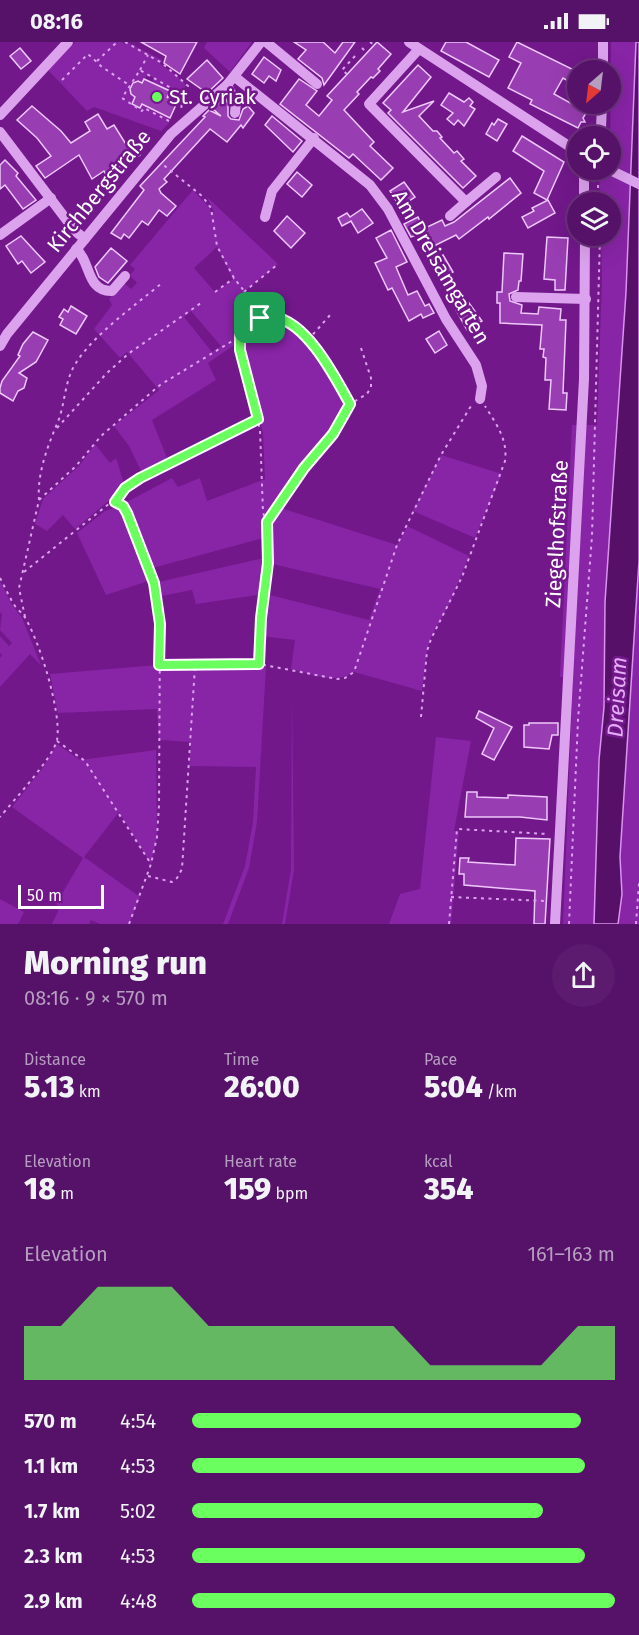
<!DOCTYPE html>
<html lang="en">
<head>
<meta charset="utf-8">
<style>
  body { margin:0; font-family:"Fira Sans",sans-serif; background:#5c1b6e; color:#f1f3f6; height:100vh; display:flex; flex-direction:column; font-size:22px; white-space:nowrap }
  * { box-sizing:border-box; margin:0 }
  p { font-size:20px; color:#b69ec0 }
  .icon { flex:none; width:33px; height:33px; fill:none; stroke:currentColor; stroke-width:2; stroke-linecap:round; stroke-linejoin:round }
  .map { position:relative; height:882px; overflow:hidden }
  .sheet { display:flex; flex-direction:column; background:#561268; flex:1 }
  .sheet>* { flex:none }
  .needle { width:39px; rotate:208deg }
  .tools { position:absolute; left:567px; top:18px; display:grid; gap:12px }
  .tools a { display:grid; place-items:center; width:54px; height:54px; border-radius:50%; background:#561268; box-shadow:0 6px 24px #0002,0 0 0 2px #6c327c; font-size:30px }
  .scale { position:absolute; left:18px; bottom:15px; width:86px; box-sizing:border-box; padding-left:6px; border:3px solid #fff; border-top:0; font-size:16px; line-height:21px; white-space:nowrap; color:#fff; -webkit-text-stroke:4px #72188b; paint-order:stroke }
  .pin { position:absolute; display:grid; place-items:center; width:51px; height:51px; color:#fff; margin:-26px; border-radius:12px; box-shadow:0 3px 9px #0006 }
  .round { display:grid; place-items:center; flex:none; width:63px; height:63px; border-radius:32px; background:#5c1b6e }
  .overview { display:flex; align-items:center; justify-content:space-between; height:102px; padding:0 24px }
  h1 { font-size:33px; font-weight:800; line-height:45px }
  .figures { display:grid; grid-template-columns:repeat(3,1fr); gap:9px; height:102px; padding:6px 24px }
  .figures div { display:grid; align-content:center }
  .figures b { font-size:30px; font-weight:800 }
  .figures small { font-size:16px; font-weight:400 }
  .figures p { font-size:16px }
  .chart { height:168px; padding:12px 24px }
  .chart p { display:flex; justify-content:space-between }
  .chart svg { width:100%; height:108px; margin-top:6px; fill:#6aff5f; opacity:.7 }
  ul { padding:0 24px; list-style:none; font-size:20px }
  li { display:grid; grid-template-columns:96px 72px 1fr; align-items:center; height:45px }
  li i { height:15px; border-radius:8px; background:#6aff5f }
  .status { display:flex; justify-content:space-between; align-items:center; height:42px; padding:0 30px; background:#561268; direction:ltr }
  .status svg { height:16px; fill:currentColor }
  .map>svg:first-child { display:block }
  .green { fill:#8824a6; fill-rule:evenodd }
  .water { fill:#561068; stroke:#da94f0; stroke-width:1.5 }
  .building { fill:#983db2; stroke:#eec8fa; stroke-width:1.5 }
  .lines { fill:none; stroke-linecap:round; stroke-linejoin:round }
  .path { stroke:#dca2ee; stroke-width:2; stroke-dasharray:3 4.5; stroke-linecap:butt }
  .minor { stroke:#dca2ee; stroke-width:10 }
  .route-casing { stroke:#fff; stroke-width:12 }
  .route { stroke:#6aff5f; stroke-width:8 }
  .poi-dot { fill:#6aff5f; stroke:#72188b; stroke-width:2 }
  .labels { text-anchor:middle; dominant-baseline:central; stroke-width:5; stroke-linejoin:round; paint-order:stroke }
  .poi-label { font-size:21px; fill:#fff; stroke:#72188b; text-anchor:start }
  .street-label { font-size:21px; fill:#fff; stroke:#72188b }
  .water-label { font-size:22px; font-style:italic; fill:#e4adf5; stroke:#72188b }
</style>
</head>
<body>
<div class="status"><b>08:16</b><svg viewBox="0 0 49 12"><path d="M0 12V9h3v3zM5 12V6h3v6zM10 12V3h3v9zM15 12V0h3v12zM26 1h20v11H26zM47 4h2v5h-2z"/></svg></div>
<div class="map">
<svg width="639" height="882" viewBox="0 0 639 882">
  <rect width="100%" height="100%" fill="#72188b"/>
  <g class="green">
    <path d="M75,0H122L124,2L127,0L162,18L160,22L176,33L186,43L182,51L170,45L168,48L152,40L154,36L147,33L142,41L138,39L133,42L131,52L142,62L169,76V81L161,89L94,65L87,69L48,28Z"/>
    <path d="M207,0H252L230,30L204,6Z"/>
    <path d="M611,0H636L626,250L605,560L604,665L599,718L594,882H563L573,636L560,635L572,383H597L602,237L601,194H610V160H600L599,128H610Z"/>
    <path d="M193,148L210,166L211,172L214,170L207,155L278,222L244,250L255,263L260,276H283L308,298L325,319L350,362C328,398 302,430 278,465L397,503L407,484L469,514L450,561L430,597L427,609L422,649L354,630C335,643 311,632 291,627L295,598L261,594L265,552L196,562L192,548L156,555L154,541L268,515L267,495L149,527L137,486L125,461L172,436L178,445L200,436L207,459L265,437L263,391L240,299L208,321L216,338L152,378L169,421L143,433L129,404L114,384L159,348L127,310L120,316L94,287L112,263L109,257L123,240L131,247L137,241L130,233L135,227L130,223ZM217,205L233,237L215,250L194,226ZM191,269L221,304L220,305L212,310L184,275ZM268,521L380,547L369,578L266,552Z"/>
    <path d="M95,402L110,421L116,416L125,445L75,487L63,473L47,489L35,482L43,457L80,423Z"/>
    <path d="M441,413L502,432L475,496L413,469Z"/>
    <path d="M117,465L123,467L138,504L148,539L106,553L77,491L105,469Z"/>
    <path d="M639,519V882H618L622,852L620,815Z"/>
    <path d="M0,539L11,561L22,576L41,623L30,612L0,645V616L2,613L0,611V594L9,604L12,601L0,588L2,572L0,570Z"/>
    <path d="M259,622L266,625L257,780L249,826L228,882H223L245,824L253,780L256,725L189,724L191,700L159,698L157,667L58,671L50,632L158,623Z"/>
    <path d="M292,649L294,828L285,882H282L291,827Z"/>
    <path d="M436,695L471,699L454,789H459L451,882H389L400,852L420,847Z"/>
    <path d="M57,702L80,718L156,708L157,795L151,822L119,770L84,815L140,855L129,882H100L91,878L89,882H52L60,865L56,862L83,816L12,765L42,727Z"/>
    <path d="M0,857L24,870L18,882H0Z"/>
  </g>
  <path class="water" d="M636,0H639V519L620,815L622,852L618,882H594L599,718L604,665L605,560L626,250Z"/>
  <g class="building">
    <path d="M141,0H197L180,32L164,21L166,14Z"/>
    <path d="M294,0H323L335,11L343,0H355L324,43L322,36L298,17L306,8Z"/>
    <path d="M377,0L391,12L378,27L380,29L373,36L371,35L357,50L359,52L344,68L374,100L370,104L393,126L381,138L353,112L349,116L280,62L299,37L317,49L306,63L319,74L332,58L327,54Z"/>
    <path d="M446,0H466L499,18L489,35L441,9Z"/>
    <path d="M517,0L574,28L568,39L563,36L554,52L583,68L586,71L583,76L585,80H581L578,86L530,62L532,58L508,46L521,21L509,15Z"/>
    <path d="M20,6L31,19L21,27L10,14Z"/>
    <path d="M264,15L281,28L276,39L269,34L264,41L252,32Z"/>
    <path d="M207,18L223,36L207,51L187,37Z"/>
    <path d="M418,23L431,35L403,70L434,59L419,74L433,89H437L442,95L440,96L454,111L457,109L464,117L461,119L476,134L463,146L388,71L391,68L383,61Z"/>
    <path d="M144,37L170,49L167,56L173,51L180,54L170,76L142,62L140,66L132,62L135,55L131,52L130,47L133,41L138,39L142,41Z"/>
    <path d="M449,51L464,60L469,56L473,60L470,64L475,67L464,84L458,78L454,83L447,77L453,71L441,63Z"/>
    <path d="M225,55L228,62V74L231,77L239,78L243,67L248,64L254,71L243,86L241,83L227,100L210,87L164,137L167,140L159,147L161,151L176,164L167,174L159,168L148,183L142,179L129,196L124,192L121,197L111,191L144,148L140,144L205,75L203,74L209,68L221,74L213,67Z"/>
    <path d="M32,64L61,89L71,101L90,89L85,80L98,72L107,87L114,83L127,104L132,100L140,113L106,133L104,129L92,137L79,113L45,136L36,124L51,114L37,96L17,78Z"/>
    <path d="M272,74L302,99L293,110L265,83Z"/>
    <path d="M498,77L507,82L497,99L486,92L492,81L494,83Z"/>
    <path d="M522,94L564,120L547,158L534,151L544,129L513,109Z"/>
    <path d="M5,118L18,131L16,134L36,158L23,167L5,143L0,147V123Z"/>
    <path d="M297,130L312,143L302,155L287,142Z"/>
    <path d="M510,136L521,151L489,177L488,175L459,197L456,193L434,204L425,186L442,178L445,184L454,180Z"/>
    <path d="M404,140L415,155L400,165L390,149Z"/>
    <path d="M548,158L555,171L528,186L522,175L534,169L532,166Z"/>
    <path d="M362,167L373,181L358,191L351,179L342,184L338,176L347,171L350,175Z"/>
    <path d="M287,174L305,191L291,206L274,189Z"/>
    <path d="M418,175L425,189L411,195L404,182Z"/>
    <path d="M391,188L407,220L396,225L408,253L417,249L425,264L429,262L434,271L423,276L421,272L409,279L392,246L388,248L375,221L387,216L376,196Z"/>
    <path d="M21,194L45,220L31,231L22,219L18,222L6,204Z"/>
    <path d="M547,195L568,196L565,248H555V238L544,237Z"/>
    <path d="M111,206L127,219L108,241L99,235L95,225Z"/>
    <path d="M504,211L523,212L521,239H519L518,248L509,252L510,259L522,263L521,271L538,272L539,265L561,267L560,278H566L563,351H567L566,368L549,367L551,338H545L546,316L543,315L544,307H540L542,283L500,281V261H497V250H502Z"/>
    <path d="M443,213L453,230L440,237L430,220Z"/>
    <path d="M469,261L482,279L467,288L456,268Z"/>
    <path d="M71,264L87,274L76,292L60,283L63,277L59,275L64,267L68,270Z"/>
    <path d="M439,289L447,303L435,311L426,297Z"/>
    <path d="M33,290L48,298L36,320L19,331L27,336L24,346L18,349L13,359L0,351V346L2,339L20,314L18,313L23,302Z"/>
    <path d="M479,669L512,685L494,718L482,712L494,686L476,676Z"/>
    <path d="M529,681H558V693H552L549,707L524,705V683H529Z"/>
    <path d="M467,750H477V755L508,756V753L547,755V778L520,775H465Z"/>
    <path d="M516,796L550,797L545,882H534L535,849L464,843V832H459L460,816H469L468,820L515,823Z"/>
  </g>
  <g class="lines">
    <g class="path">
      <path d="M125,0L162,21L188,44L183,53L181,68"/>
      <path d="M370,0L374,3"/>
      <path d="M362,6L367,11"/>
      <path d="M97,19L117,0"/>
      <path d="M140,28L148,13"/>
      <path d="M347,32L342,28L356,13"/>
      <path d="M62,38L88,12L102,25L129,43"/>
      <path d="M169,79L144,66L142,69L122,56L140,28L183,53"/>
      <path d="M597,128L599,160"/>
      <path d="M215,250L234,236"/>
      <path d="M244,250L278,222"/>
      <path d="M260,276H283L308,298L325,319L350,362"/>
      <path d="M240,294V308L260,388L263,471C277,502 263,546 261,578C260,592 260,606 259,621"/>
      <path d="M308,298L331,272"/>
      <path d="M57,386L106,332L128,312L201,261"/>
      <path d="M39,458C37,432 47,406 57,382C64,366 64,349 70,333C81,301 136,263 162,241"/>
      <path d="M115,460L123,464L127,471L154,541L160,582L159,763L157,795L151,822"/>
      <path d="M267,480L304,426L333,392L350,362L367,352L371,345V336L360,303"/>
      <path d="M24,530L110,461L115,460L125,446L140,436L257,377"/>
      <path d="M0,536C5,545 9,555 15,564C18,568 22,571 24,574C39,597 62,671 57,698C53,716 13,759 0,775"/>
      <path d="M25,575L19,546L39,458L76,424L101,394L160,343L257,284L260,276L255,263L234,236L217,204L211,166L202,154L161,121"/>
      <path d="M158,623L259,622L337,637L345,636L354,630L397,503L441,413L471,364"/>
      <path d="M421,675L427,609L431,597L462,535L505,419C508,397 496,382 485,364"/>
      <path d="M57,699L85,719L151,822L129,882"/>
      <path d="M148,834L172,840L177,836L182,827L195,624"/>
      <path d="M451,855L546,859"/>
      <path d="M449,882L457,787L548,792"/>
      <path d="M569,882L578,678L592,494L600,194"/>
      <path d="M636,882L639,841"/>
    </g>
    <g class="minor">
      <path d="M266,0L317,42"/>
      <path d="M409,0L578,110"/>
      <path d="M419,7L369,62L466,160L496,135"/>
      <path d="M603,28V0"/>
      <path d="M235,35L370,143L388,167L446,277L476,323L482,344L480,357"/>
      <path d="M227,43L236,61L235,71"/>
      <path d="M0,73L68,0"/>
      <path d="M0,90L75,189L85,197"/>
      <path d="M597,94L601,86L602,62"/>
      <path d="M610,128L639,142"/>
      <path d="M584,160V128"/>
      <path d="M450,174L466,160"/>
      <path d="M265,175L272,149L314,96"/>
      <path d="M0,193L51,156"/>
      <path d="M76,207C91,219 86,250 112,249L125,234"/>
      <path d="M516,255L586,257"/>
      <path d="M0,304L7,292L171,92L227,43L261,0"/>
      <path d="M555,882L584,337L585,194"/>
    </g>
  </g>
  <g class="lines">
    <defs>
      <path id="route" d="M274,275C307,280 335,335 350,362L333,392L304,426L267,480L268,521L261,576L259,622L159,623L160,582L154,541L127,471L123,464L115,460L125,446L140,436L258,377L240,308V294L257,284L260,276Z"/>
    </defs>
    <use href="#route" class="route-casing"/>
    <use href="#route" class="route"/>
  </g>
  <circle class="poi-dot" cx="157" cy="55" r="6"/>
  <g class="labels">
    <g class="poi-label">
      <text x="169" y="55">St. Cyriak</text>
    </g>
    <g class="street-label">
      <text transform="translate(99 149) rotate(-51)">Kirchbergstraße</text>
      <text transform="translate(441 225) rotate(60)">Am Dreisamgarten</text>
      <text transform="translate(557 492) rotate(-87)">Ziegelhofstraße</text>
    </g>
    <g class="water-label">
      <text transform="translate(617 655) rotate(-87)">Dreisam</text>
    </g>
  </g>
</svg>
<div class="tools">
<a><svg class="needle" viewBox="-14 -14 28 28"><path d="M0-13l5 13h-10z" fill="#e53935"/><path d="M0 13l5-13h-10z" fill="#b69ec0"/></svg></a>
<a><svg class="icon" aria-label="locate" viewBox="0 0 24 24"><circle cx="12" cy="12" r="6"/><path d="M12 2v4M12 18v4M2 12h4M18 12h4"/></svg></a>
<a><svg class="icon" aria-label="layers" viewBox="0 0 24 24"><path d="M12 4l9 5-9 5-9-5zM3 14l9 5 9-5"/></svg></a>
</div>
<div class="scale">50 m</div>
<div class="pin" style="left:260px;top:276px;background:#1e9e55"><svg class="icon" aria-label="arrive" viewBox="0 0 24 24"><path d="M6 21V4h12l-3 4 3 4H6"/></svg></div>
</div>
<section class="sheet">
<div class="overview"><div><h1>Morning run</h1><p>08:16 · 9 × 570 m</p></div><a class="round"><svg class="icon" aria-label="share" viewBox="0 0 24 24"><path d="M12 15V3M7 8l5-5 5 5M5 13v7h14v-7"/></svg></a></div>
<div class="figures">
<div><p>Distance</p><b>5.13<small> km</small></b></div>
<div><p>Time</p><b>26:00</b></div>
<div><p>Pace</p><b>5:04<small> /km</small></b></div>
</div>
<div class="figures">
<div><p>Elevation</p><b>18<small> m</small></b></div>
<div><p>Heart rate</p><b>159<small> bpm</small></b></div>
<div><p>kcal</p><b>354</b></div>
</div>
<div class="chart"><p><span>Elevation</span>161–163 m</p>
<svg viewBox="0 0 160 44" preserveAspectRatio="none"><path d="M0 44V22L10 22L20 6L30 6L40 6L50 22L60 22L70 22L80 22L90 22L100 22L110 38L120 38L130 38L140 38L150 22L160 22V44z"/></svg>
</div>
<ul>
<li><b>570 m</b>4:54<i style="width:92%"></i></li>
<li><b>1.1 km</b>4:53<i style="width:93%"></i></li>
<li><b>1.7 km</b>5:02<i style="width:83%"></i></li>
<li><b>2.3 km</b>4:53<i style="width:93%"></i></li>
<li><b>2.9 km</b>4:48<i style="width:100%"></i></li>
</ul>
</section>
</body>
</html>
